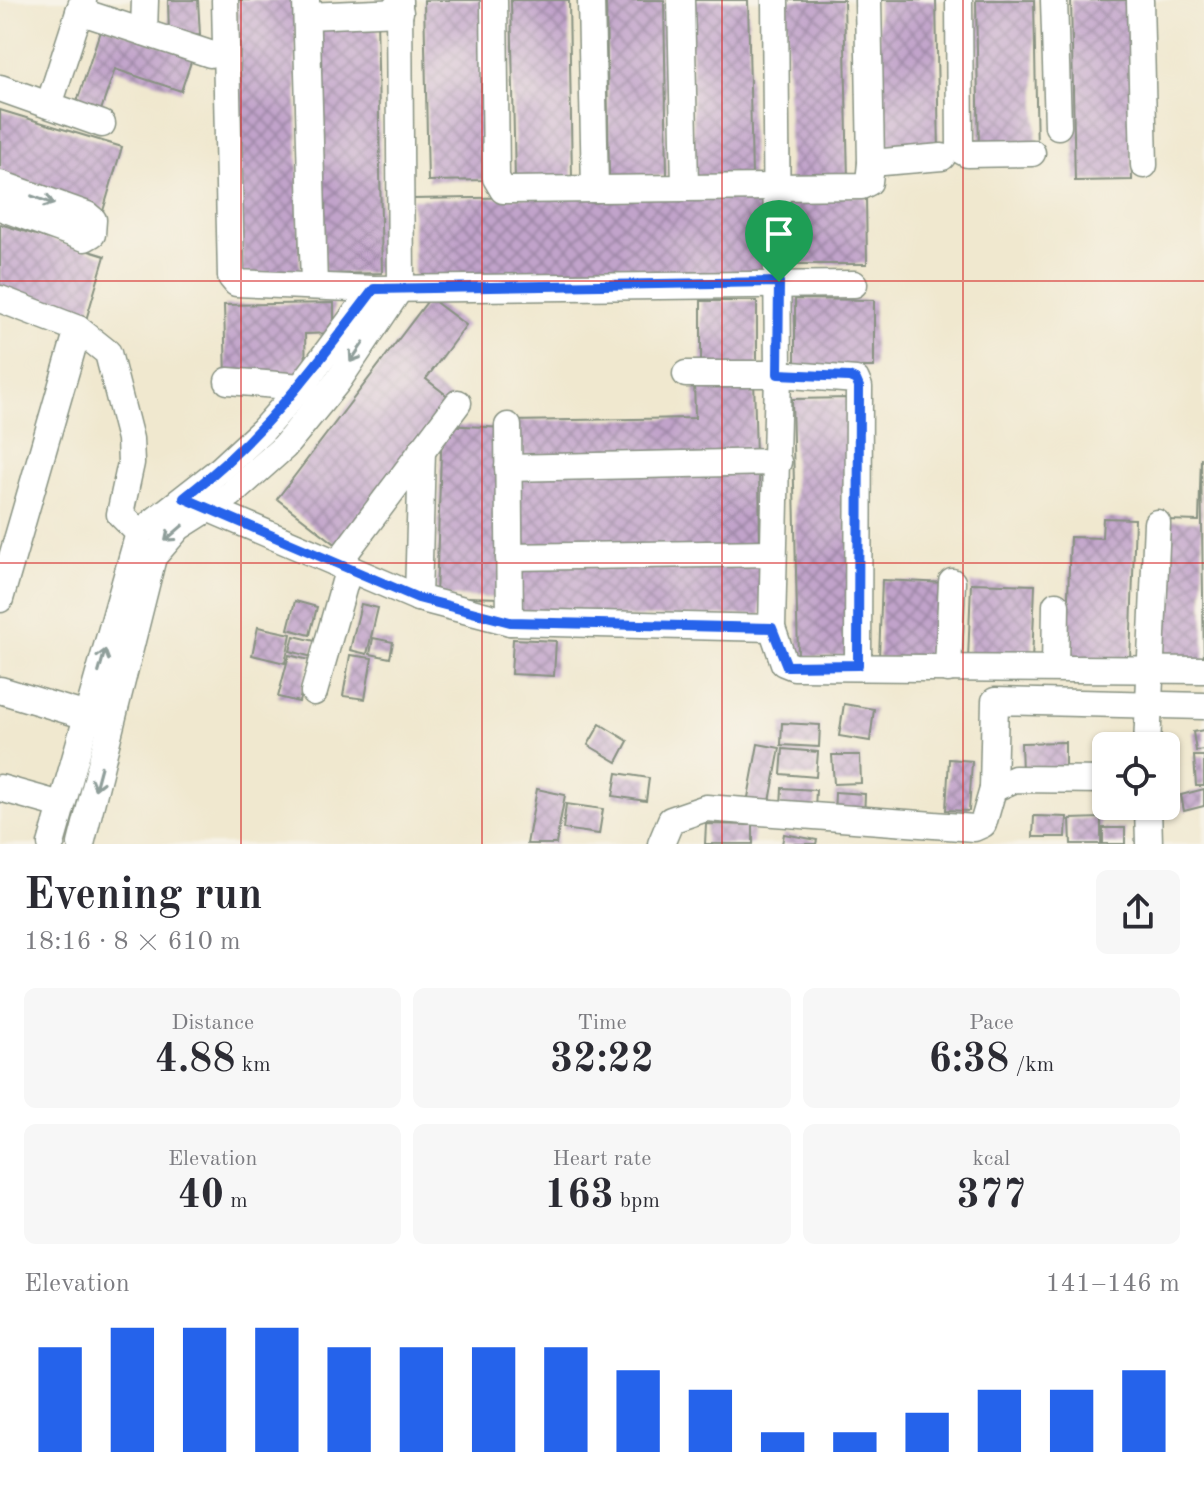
<!DOCTYPE html>
<html lang="en">
<head>
<meta charset="utf-8">
<style>
  body { margin:0; font-family:"Old Standard TT",serif; background:#f7f7f7; color:#2b2b33; height:100vh; display:flex; flex-direction:column; font-size:30px; white-space:nowrap }
  * { box-sizing:border-box; margin:0 }
  p { font-size:26px; color:#7c7c81 }
  .icon { flex:none; width:44px; height:44px; fill:none; stroke:currentColor; stroke-width:2; stroke-linecap:round; stroke-linejoin:round }
  .map { position:relative; height:844px; overflow:hidden }
  .side { display:flex; flex-direction:column; background:#fff; flex:1 }
  .side>* { flex:none }
  .controls { position:absolute; left:1092px; top:732px; display:grid; gap:16px }
  .controls a { display:grid; place-items:center; width:88px; height:88px; border-radius:12px; background:#fff; box-shadow:0 2px 6px #0004; font-size:40px }
  .pin { position:absolute; display:grid; place-items:center; width:68px; height:68px; color:#fff; margin:-82px -34px; border-radius:50% 50% 50% 0; rotate:-45deg; box-shadow:0 0 8px #0007 }
  .pin .icon { rotate:45deg }
  .round { display:grid; place-items:center; flex:none; width:84px; height:84px; border-radius:12px; background:#f7f7f7 }
  .head { display:flex; align-items:center; justify-content:space-between; height:136px; padding:0 24px }
  h1 { font-size:44px; font-weight:700; line-height:60px }
  .figures { display:grid; grid-template-columns:repeat(3,1fr); gap:12px; height:136px; padding:8px 24px }
  .figures div { display:grid; align-content:center; border-radius:12px; background:#f7f7f7; text-align:center }
  .figures b { font-size:40px; font-weight:700 }
  .figures small { font-size:22px; font-weight:400 }
  .figures p { font-size:22px }
  .chart { height:224px; padding:16px 24px }
  .chart p { display:flex; justify-content:space-between }
  .chart svg { width:100%; height:144px; margin-top:8px; stroke:#2563eb; stroke-width:6 }
  .map>svg:first-child { display:block }
  .building { fill:url(#building-cross-hatch) }
  .lines { fill:none; stroke-linecap:round; stroke-linejoin:round }
  .minor-casing { stroke:#889282; stroke-width:29 }
  .minor { stroke:#fff; stroke-width:26 }
  .oneway { stroke:#8f9e9a }
  .route-casing { stroke:#fff; stroke-width:16 }
  .route { stroke:#2563eb; stroke-width:10 }
  .grid { fill:none; stroke:#d62828; stroke-width:2; stroke-opacity:0.55 }
</style>
</head>
<body>
<div class="map">
<svg width="1204" height="844" viewBox="0 0 1204 844">
  <defs>
    <pattern id="building-cross-hatch" width="8" height="8" patternUnits="userSpaceOnUse" patternTransform="scale(2)"><rect width="8" height="8" fill="#c1a3ca"/><path d="M0 0l8 8M0 8l8-8" fill="none" stroke="#9c86a5"/></pattern>
  </defs>
  <rect width="100%" height="100%" fill="#f7f3e8"/>
  <filter id="ink" filterUnits="userSpaceOnUse"><feTurbulence type="fractalNoise" baseFrequency=".0125" numOctaves="2"/><feDisplacementMap in="SourceGraphic" scale="16" xChannelSelector="R" yChannelSelector="G"/><feConvolveMatrix kernelMatrix="1 2 1 2 8 2 1 2 1" color-interpolation-filters="sRGB"/></filter>
  <filter id="wash" filterUnits="userSpaceOnUse"><feTurbulence type="fractalNoise" baseFrequency=".006" numOctaves="4" result="noise"/><feDisplacementMap in="SourceGraphic" scale="32" xChannelSelector="R" yChannelSelector="G"/><feGaussianBlur stdDeviation="1.8" result="paint"/><feColorMatrix in="noise" values="0 0 0 0 0 0 0 0 0 0 0 0 0 0 0 0 0 1.4 0 .05"/><feComposite in="paint" operator="in"/></filter>
  <g filter="url(#wash)">
    <rect width="100%" height="100%" fill="#f0e8cf"/>
    <g id="blocks">
      <g class="building">
        <path d="M168,0H198L200,35L169,36Z"/>
        <path d="M237,0H295L300,273L242,274Z"/>
        <path d="M424,0H482L486,180L428,181Z"/>
        <path d="M511,0H569L572,179L515,180Z"/>
        <path d="M606,0H664L667,176L609,177Z"/>
        <path d="M690,0H748L752,176L694,177Z"/>
        <path d="M786,0H844L848,181L790,182Z"/>
        <path d="M878,0H936L939,153L881,155Z"/>
        <path d="M976,0H1034L1037,151L979,152Z"/>
        <path d="M1071,0H1129L1132,180L1075,181Z"/>
        <path d="M377,15L382,273L324,274L319,16Z"/>
        <path d="M102,25L193,56L181,91L115,69L99,116L75,108Z"/>
        <path d="M0,110L122,147L103,211L0,180Z"/>
        <path d="M766,193L768,275L414,281L412,199Z"/>
        <path d="M787,196H866L867,264H787Z"/>
        <path d="M0,224L105,256L86,320L0,294Z"/>
        <path d="M430,298L466,325L426,379L454,401L342,549L277,499Z"/>
        <path d="M795,299L874,300V367H795Z"/>
        <rect x="701" y="301" width="56" height="68"/>
        <path d="M334,303V333L305,334L306,375L226,377L224,305Z"/>
        <path d="M754,377L756,458L512,463L511,421L695,418L694,378Z"/>
        <path d="M850,398L856,656L798,657L792,399Z"/>
        <path d="M442,425L506,428L500,598L436,596Z"/>
        <path d="M1201,457L1204,662L1162,661L1167,520L1199,521Z"/>
        <path d="M759,467L760,548L516,553L515,471Z"/>
        <path d="M1103,518L1135,519L1130,660L1066,658L1070,537L1102,538Z"/>
        <path d="M760,557L761,615L517,619V561Z"/>
        <path d="M882,580L946,583L943,660L879,658Z"/>
        <path d="M971,583L1035,585L1032,662L968,660Z"/>
        <path d="M295,601L317,607L310,635L288,629Z"/>
        <path d="M361,604L378,608L367,654L350,650Z"/>
        <path d="M258,627L291,634L285,663L252,655Z"/>
        <path d="M294,636L315,641L312,657L290,651Z"/>
        <path d="M373,638L393,642L390,658L370,654Z"/>
        <path d="M513,639L556,641L554,676L511,674Z"/>
        <path d="M289,655L309,660L299,702L278,697Z"/>
        <path d="M350,655L372,658L365,699L343,696Z"/>
        <path d="M844,704L874,709L870,741L839,736Z"/>
        <path d="M782,723L820,725L819,747L781,745Z"/>
        <path d="M600,724L628,741L617,762L588,745Z"/>
        <path d="M1204,730V750L1196,751L1193,732Z"/>
        <path d="M1065,742V772H1022L1021,743Z"/>
        <path d="M758,744L780,748L769,807L747,803Z"/>
        <path d="M783,749L818,752L816,777L781,774Z"/>
        <path d="M832,755H860L861,783L834,784Z"/>
        <path d="M1194,756H1204V786H1196Z"/>
        <path d="M949,759L972,761L969,811L946,810Z"/>
        <path d="M617,773L649,778L646,801L613,796Z"/>
        <path d="M782,788L816,790L815,808L781,806Z"/>
        <path d="M537,789L565,795L556,844H527Z"/>
        <path d="M1204,789V806L1184,811L1181,795Z"/>
        <path d="M835,792L865,794L864,819L834,817Z"/>
        <path d="M566,804L603,809L599,834L563,829Z"/>
        <path d="M1034,816L1067,817L1066,837H1033Z"/>
        <path d="M1101,818V844H1071L1070,819Z"/>
        <path d="M706,824L753,825V844H705Z"/>
        <rect x="1103" y="828" width="22" height="16"/>
        <path d="M784,834L817,840L816,844H782Z"/>
      </g>
    </g>
  </g>
  <g filter="url(#ink)">
    <use href="#blocks" fill-opacity="0" stroke="#889282" stroke-width="2"/>
    <g class="lines">
      <defs>
        <g id="minor">
          <path d="M225,0L231,277L236,283L374,289L854,284"/>
          <path d="M306,0L314,286"/>
          <path d="M494,0L496,178L503,190H509L861,186L869,182L871,163L868,0"/>
          <path d="M591,0L595,189"/>
          <path d="M681,0L685,186"/>
          <path d="M775,0L778,374L772,628L784,663L794,667L1204,670"/>
          <path d="M959,0L960,150L967,154L1032,153"/>
          <path d="M1054,0L1058,126"/>
          <path d="M1140,0L1144,165"/>
          <path d="M79,11L210,54"/>
          <path d="M307,16L400,12"/>
          <path d="M144,32L145,0"/>
          <path d="M0,88L102,124"/>
          <path d="M49,105L83,0"/>
          <path d="M871,163L942,157"/>
          <path d="M0,184L87,215L93,220L92,234L85,238L0,207"/>
          <path d="M0,299L78,329L108,353L130,439L131,463L120,514L139,533"/>
          <path d="M686,374H778L856,380L859,387L858,665"/>
          <path d="M228,381L301,387"/>
          <path d="M508,426L510,622"/>
          <path d="M508,468L778,462"/>
          <path d="M198,504L418,598L510,622L772,628"/>
          <path d="M509,557L772,553"/>
          <path d="M337,564L458,403"/>
          <path d="M418,598L422,450"/>
          <path d="M0,599L78,329"/>
          <path d="M1055,668L1056,605"/>
          <path d="M948,669L952,582"/>
          <path d="M0,690L100,720"/>
          <path d="M314,692L348,571"/>
          <path d="M1147,746L1157,523"/>
          <path d="M0,788L61,805"/>
          <path d="M993,789L995,701L1204,706"/>
          <path d="M1148,806L1149,844"/>
          <path d="M51,844L139,533L221,469L262,431L301,387L374,289"/>
          <path d="M81,844L153,557L179,527L231,494L284,447L338,381L401,287L399,0"/>
          <path d="M661,844L671,820L706,808L974,828L983,824L993,789L1015,779L1106,780"/>
        </g>
      </defs>
      <use href="#minor" class="minor-casing"/>
      <use href="#minor" class="minor"/>
    </g>
    <defs><path id="oneway-shaft" d="M-6 0H5M1.5-3L5.5 0L1.5 3" fill="none" stroke-width="1.6" stroke-linecap="round" stroke-linejoin="round" transform="scale(2)"/></defs>
    <g class="oneway">
      <use href="#oneway-shaft" transform="translate(43 200) rotate(20)"/>
      <use href="#oneway-shaft" transform="translate(357 352) rotate(124)"/>
      <use href="#oneway-shaft" transform="translate(174 533) rotate(139)"/>
      <use href="#oneway-shaft" transform="translate(102 661) rotate(-74)"/>
      <use href="#oneway-shaft" transform="translate(98 778) rotate(105)"/>
    </g>
  </g>
  <g class="lines" filter="url(#ink)">
    <defs>
      <path id="route" d="M779,282L778,374L849,377L856,380L859,387L858,665L787,666L772,628L510,622L418,598L184,498C261,439 316,366 374,289Z"/>
    </defs>
    <use href="#route" class="route-casing"/>
    <use href="#route" class="route"/>
  </g>
  <path class="grid" d="M241,0V844M482,0V844M722,0V844M963,0V844M0,281H1204M0,563H1204"/>
</svg>
<div class="controls">
<a><svg class="icon" aria-label="locate" viewBox="0 0 24 24"><circle cx="12" cy="12" r="6"/><path d="M12 2v4M12 18v4M2 12h4M18 12h4"/></svg></a>
</div>
<div class="pin" style="left:779px;top:282px;background:#1e9e55"><svg class="icon" aria-label="arrive" viewBox="0 0 24 24"><path d="M6 21V4h12l-3 4 3 4H6"/></svg></div>
</div>
<section class="side">
<div class="head"><div><h1>Evening run</h1><p>18:16 · 8 × 610 m</p></div><a class="round"><svg class="icon" aria-label="share" viewBox="0 0 24 24"><path d="M12 15V3M7 8l5-5 5 5M5 13v7h14v-7"/></svg></a></div>
<div class="figures">
<div><p>Distance</p><b>4.88<small> km</small></b></div>
<div><p>Time</p><b>32:22</b></div>
<div><p>Pace</p><b>6:38<small> /km</small></b></div>
</div>
<div class="figures">
<div><p>Elevation</p><b>40<small> m</small></b></div>
<div><p>Heart rate</p><b>163<small> bpm</small></b></div>
<div><p>kcal</p><b>377</b></div>
</div>
<div class="chart"><p><span>Elevation</span>141–146 m</p>
<svg viewBox="0 0 160 44" preserveAspectRatio="none"><path d="M5 44V12M15 44V6M25 44V6M35 44V6M45 44V12M55 44V12M65 44V12M75 44V12M85 44V19M95 44V25M105 44V38M115 44V38M125 44V32M135 44V25M145 44V25M155 44V19"/></svg>
</div>
</section>
</body>
</html>
